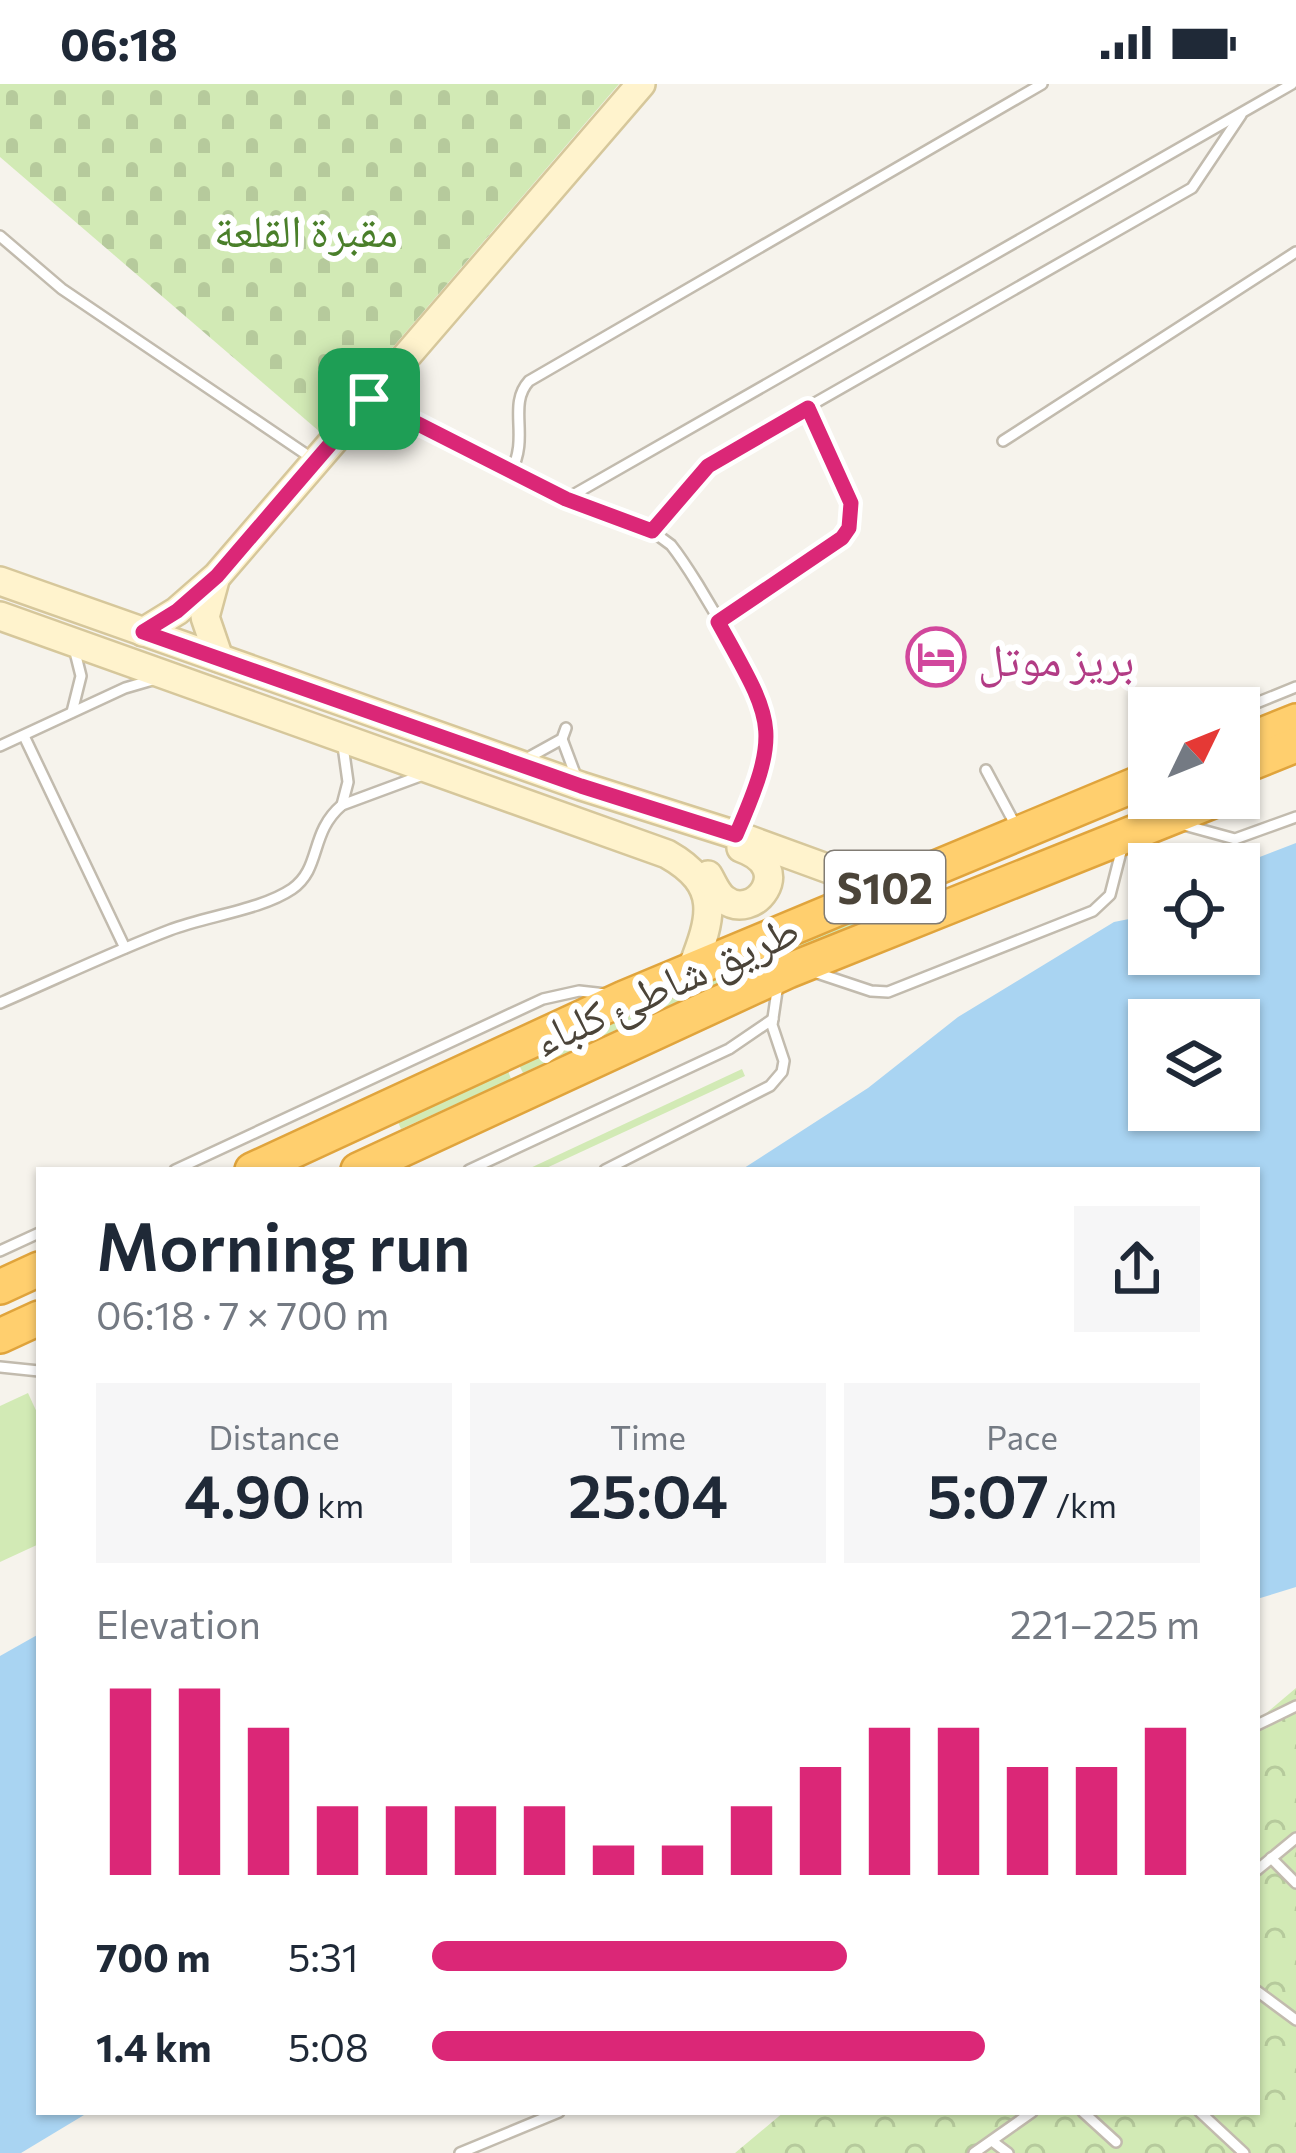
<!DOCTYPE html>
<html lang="en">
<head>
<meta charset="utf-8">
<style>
  body { margin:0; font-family:Commissioner,"Noto Naskh Arabic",sans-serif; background:#f6f6f7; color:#1f2937; height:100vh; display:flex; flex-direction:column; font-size:45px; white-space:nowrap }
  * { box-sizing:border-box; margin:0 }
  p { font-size:39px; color:#747a83 }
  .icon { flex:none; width:66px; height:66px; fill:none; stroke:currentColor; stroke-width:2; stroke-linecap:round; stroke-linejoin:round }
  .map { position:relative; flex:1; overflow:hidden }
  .side { position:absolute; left:36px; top:1083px; width:1224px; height:948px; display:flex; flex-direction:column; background:#fff; border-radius:0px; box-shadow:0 3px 9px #0004 }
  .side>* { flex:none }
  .needle { width:78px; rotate:47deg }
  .fabs { position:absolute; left:1128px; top:603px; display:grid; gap:24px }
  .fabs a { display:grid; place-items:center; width:132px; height:132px; border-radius:0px; background:#fff; box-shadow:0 3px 9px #0004; font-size:60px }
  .pin { position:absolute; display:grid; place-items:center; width:102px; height:102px; color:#fff; margin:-51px; border-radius:24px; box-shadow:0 6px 18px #0006 }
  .round { display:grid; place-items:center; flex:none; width:126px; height:126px; border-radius:0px; background:#f6f6f7 }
  .head { display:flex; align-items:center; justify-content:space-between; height:204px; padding:0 60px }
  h1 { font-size:66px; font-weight:600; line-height:90px }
  .stats { display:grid; grid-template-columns:repeat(3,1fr); gap:18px; height:204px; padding:12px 60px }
  .stats div { display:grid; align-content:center; border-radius:0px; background:#f6f6f7; text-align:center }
  .stats b { font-size:60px; font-weight:600 }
  .stats small { font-size:33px; font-weight:400 }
  .stats p { font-size:33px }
  .chart { height:336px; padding:24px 60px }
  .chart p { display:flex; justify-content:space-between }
  .chart svg { width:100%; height:216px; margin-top:12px; stroke:#db2777; stroke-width:6 }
  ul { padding:0 60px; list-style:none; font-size:39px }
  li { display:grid; grid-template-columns:192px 144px 1fr; align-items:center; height:90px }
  li i { height:30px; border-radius:15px; background:#db2777 }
  .status { display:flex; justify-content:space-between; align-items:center; height:84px; padding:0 60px; background:#fff; direction:ltr }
  .status svg { height:33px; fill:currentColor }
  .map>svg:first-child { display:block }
  .grass { fill:#d2eab5 }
  .cemetery { fill:url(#cemetery-stones) }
  .park { fill:url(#park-crowns) }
  .water { fill:#a9d4f2; fill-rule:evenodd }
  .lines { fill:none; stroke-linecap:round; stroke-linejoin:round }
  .lane-casing { stroke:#c2bbae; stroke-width:14 }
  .secondary-casing { stroke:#d6c79b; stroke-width:32 }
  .highway-casing { stroke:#e0a43c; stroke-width:38 }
  .lane { stroke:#fff; stroke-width:9 }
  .secondary { stroke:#fff3cd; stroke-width:27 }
  .highway { stroke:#ffcf6e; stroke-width:33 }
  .route-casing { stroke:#fff; stroke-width:24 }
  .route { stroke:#db2777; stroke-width:15 }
  .labels { text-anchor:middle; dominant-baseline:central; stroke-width:12; stroke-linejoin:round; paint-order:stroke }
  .shield { fill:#fff; stroke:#817c74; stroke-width:3 }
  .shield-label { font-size:42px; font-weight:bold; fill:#4b4439 }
  .park-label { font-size:45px; fill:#4a7f2a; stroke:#fff }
  .hotel-label { font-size:45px; fill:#b23c85; stroke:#fff; text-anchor:start }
  .street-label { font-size:45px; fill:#4b4439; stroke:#fff }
</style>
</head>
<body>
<div class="status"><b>06:18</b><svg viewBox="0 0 49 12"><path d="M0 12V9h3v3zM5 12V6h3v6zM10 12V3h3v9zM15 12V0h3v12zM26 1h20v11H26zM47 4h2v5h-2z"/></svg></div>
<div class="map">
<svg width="1296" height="2069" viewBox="0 0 1296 2069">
  <defs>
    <pattern id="cemetery-stones" width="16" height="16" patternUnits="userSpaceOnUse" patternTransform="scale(3)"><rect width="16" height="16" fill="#d2eab5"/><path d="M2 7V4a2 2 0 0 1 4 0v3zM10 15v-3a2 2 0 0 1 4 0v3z" fill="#b6ca9c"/></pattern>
    <pattern id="park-crowns" width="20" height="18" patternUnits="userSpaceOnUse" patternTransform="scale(3)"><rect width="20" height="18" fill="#d2eab5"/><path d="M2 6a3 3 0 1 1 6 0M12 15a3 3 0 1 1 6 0" fill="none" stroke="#b6ca9c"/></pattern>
  </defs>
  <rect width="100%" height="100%" fill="#f6f3ec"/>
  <g class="grass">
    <path d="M865,827L869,834L643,933L640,926Z"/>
    <path d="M629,930L633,938L523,989L519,981Z"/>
    <path d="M742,985L745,992L542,1086H526Z"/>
    <path d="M508,987L511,995L401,1045L398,1038Z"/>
    <path d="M28,1309L39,1333V1460L0,1478V1322Z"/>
  </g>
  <path class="cemetery" d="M0,0H619L320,348L0,73Z"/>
  <path class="park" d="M1296,1604V2069H735L784,2028H1257V1637Z"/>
  <g class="water">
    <path d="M1296,759V1503L1257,1515V1086H741L868,1004L958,933L1114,838L1149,831V870H1239V781ZM1149,936H1239V1026H1149Z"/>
    <path d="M39,1550V2028H89L21,2069H0V1572Z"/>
  </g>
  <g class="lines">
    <defs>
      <g id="lane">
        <path d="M0,152L62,205L313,375"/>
        <path d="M371,316L566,415L652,447L671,461C698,495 768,615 768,656C768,688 751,717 739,746"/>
        <path d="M1003,357L1296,168"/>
        <path d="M511,387C530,353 507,321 529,297L1042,0"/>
        <path d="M566,415L1292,0"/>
        <path d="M652,447L692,396L729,368L1192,104L1241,31"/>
        <path d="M718,538L832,461L849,444L851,419L808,324"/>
        <path d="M1239,626L1296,603"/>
        <path d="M72,628L81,592L74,564"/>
        <path d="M24,652L125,864"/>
        <path d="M562,655L577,695"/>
        <path d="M0,662L125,604L156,595"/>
        <path d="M524,676L562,655L566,644"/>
        <path d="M986,686L1016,742"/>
        <path d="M342,721L348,698L343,662"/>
        <path d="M1184,741L1235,755L1296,733"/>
        <path d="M817,889L871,907L888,908L1093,827L1110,811L1122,764"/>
        <path d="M0,919C56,895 112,868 170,846C206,832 261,826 292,805C322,784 309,749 342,721L423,691"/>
        <path d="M175,1086L543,915L579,907L606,910"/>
        <path d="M469,1086L729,965L773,935"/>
        <path d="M605,1086L770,1002L782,988L784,977L772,941L778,900"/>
        <path d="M0,1167L39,1149"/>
        <path d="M0,1283L39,1287"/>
        <path d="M1257,1641L1296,1622"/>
        <path d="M1271,1774L1296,1799"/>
        <path d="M1257,1786L1296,1754"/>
        <path d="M1257,1907L1296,1936"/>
        <path d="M1083,2028L1116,2058"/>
        <path d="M1200,2028L1244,2069"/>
        <path d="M992,2057L1008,2069"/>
        <path d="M460,2069L559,2028"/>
        <path d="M974,2069L1032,2028"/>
      </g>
      <g id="secondary">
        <path d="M215,496L205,533L219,574"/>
        <path d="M0,497L581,702L736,751L829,785L900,797"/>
        <path d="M0,532L667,770C722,801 712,833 692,884"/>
        <path d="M143,548L177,527L217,492L641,0"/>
        <path d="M708,791C713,799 716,809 724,815C753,839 798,784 741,764"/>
      </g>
      <g id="highway">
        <path d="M1239,660L1296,637"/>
        <path d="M1239,684L1296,661"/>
        <path d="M252,1086L624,914L1149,695"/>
        <path d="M358,1086L788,887L1220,714"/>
        <path d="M0,1203L39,1185"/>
        <path d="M0,1252L39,1234"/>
      </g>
    </defs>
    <use href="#lane" class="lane-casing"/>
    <use href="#secondary" class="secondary-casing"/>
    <use href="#highway" class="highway-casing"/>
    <use href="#lane" class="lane"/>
    <use href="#secondary" class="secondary"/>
    <use href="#highway" class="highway"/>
  </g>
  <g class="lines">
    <defs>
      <path id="route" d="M369,315L566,415L652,447L708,382L808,324L851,419L849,444L842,454L718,538C773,638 783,643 736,751L581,702L143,548L177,527L217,492Z"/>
    </defs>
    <use href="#route" class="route-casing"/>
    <use href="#route" class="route"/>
  </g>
  <defs>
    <symbol id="hotel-ring" viewBox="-11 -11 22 22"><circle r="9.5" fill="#fff" stroke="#d1479c" stroke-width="1.5"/><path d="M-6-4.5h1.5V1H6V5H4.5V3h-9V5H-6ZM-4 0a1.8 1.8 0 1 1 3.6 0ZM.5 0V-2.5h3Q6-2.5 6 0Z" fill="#d1479c"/></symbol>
  </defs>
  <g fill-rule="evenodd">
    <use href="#hotel-ring" x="903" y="540" width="66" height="66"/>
  </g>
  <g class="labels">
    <rect class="shield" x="825" y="767" width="120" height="72" rx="9"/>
    <g class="shield-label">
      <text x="885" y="803">S102</text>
    </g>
    <g class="park-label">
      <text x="306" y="144">مقبرة القلعة</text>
    </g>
    <g class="hotel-label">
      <text x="978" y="573">بريز موتل</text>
    </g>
    <g class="street-label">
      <text transform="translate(665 898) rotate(-24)">طريق شاطئ كلباء</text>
    </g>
  </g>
</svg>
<div class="fabs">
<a><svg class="needle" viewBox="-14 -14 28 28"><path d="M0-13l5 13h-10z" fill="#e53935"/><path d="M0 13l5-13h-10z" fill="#747a83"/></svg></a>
<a><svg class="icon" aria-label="locate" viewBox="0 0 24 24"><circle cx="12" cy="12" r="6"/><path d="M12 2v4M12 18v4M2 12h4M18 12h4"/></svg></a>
<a><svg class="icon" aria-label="layers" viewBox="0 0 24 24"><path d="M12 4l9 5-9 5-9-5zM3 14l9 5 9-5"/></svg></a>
</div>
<div class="pin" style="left:369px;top:315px;background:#1e9e55"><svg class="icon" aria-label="arrive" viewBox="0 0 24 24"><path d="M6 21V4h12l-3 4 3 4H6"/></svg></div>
<section class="side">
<div class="head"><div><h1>Morning run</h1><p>06:18 · 7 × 700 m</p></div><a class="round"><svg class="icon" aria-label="share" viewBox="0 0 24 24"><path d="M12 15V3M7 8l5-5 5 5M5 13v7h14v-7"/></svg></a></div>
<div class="stats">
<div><p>Distance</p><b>4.90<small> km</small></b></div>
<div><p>Time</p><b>25:04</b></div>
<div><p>Pace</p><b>5:07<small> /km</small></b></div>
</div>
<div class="chart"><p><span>Elevation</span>221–225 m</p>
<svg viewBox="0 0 160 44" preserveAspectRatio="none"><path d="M5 44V6M15 44V6M25 44V14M35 44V30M45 44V30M55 44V30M65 44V30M75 44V38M85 44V38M95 44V30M105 44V22M115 44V14M125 44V14M135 44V22M145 44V22M155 44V14"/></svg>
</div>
<ul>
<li><b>700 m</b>5:31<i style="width:54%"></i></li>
<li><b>1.4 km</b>5:08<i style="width:72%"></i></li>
</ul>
</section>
</div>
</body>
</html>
